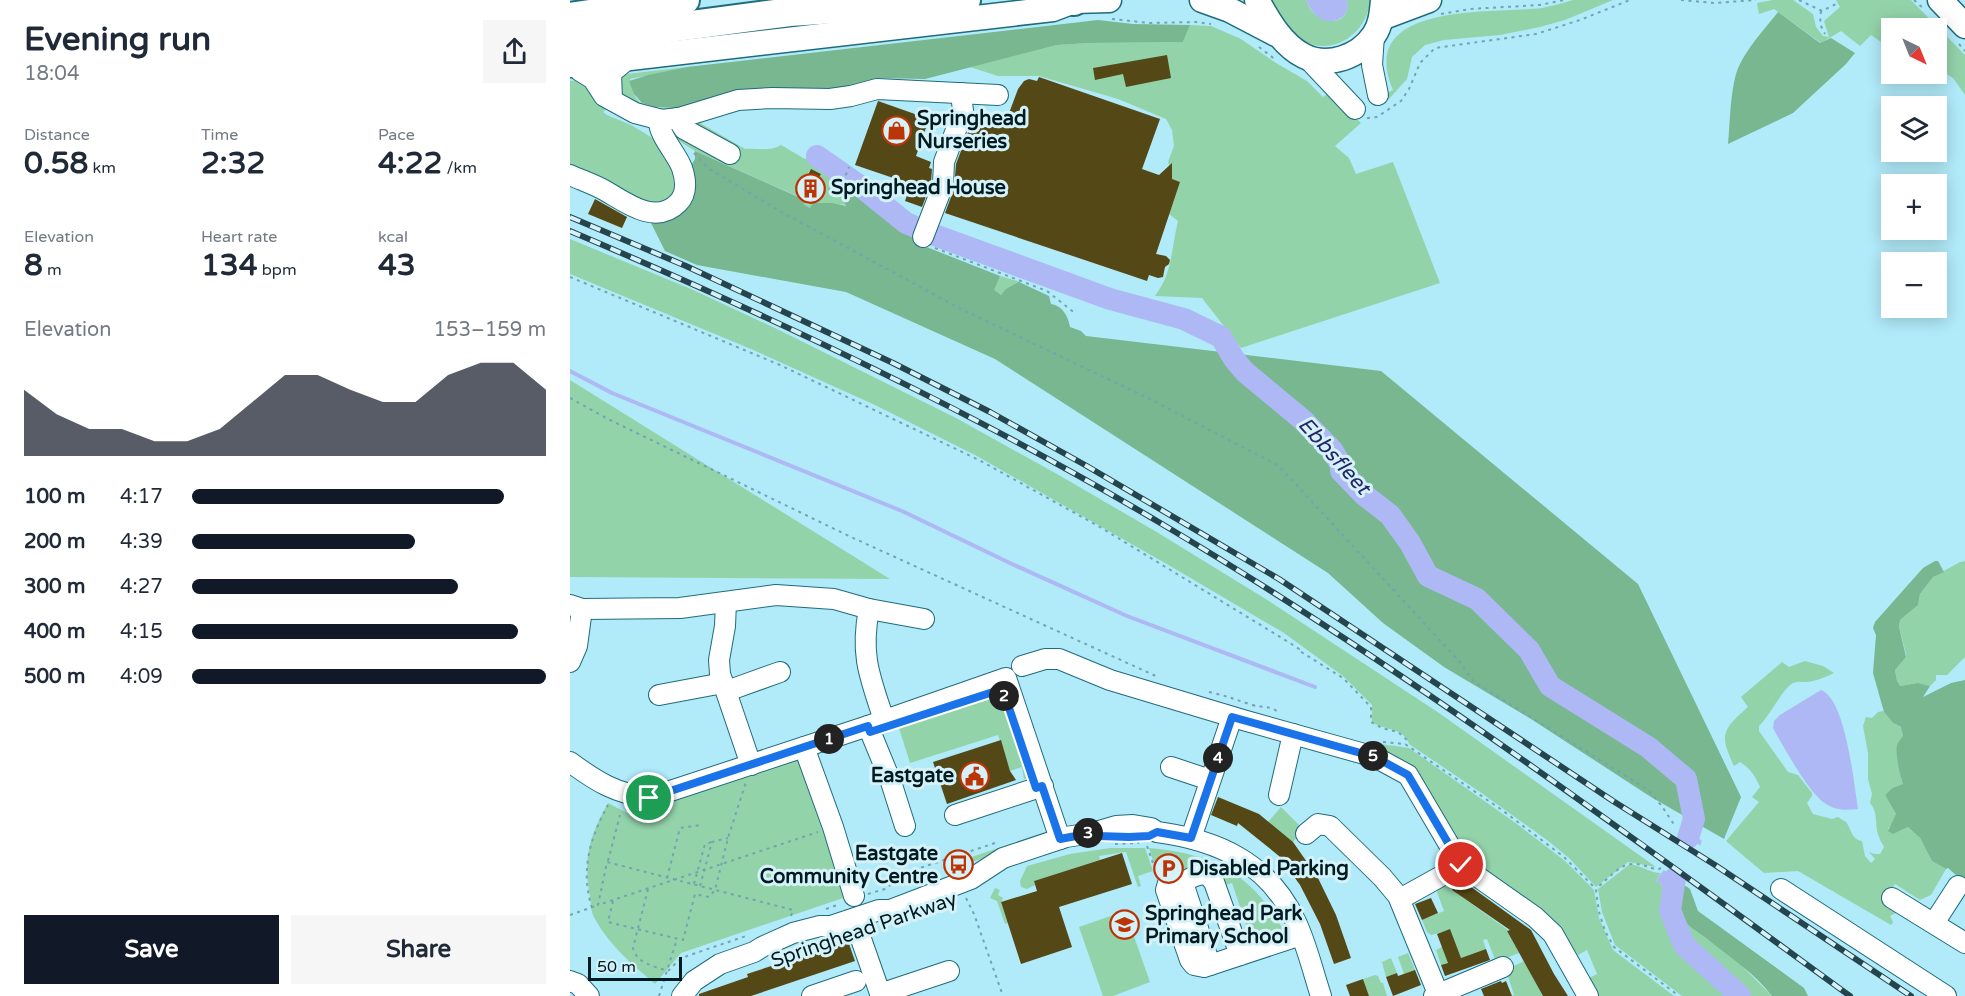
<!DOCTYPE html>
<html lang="en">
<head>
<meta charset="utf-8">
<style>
  body { margin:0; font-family:"Varela Round",sans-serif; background:#f6f6f7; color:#1f2937; height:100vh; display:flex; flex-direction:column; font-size:22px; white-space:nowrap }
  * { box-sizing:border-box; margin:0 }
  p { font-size:20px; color:#747a83 }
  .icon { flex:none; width:33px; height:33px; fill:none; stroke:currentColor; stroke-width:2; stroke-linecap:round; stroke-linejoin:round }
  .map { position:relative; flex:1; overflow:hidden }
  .drawer { display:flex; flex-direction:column; background:#fff; width:570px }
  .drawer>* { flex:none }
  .needle { width:39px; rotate:137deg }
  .tools { position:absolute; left:1311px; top:18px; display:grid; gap:12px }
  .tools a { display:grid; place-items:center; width:66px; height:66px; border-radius:0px; background:#fff; box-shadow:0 3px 15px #0003; font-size:30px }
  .scale { position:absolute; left:18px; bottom:15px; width:94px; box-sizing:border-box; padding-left:6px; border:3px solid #001b22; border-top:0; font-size:16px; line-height:21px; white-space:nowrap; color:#001b22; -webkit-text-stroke:4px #d6f2f9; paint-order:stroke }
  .pin { position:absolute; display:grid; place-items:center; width:51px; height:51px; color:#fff; margin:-26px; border:3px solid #fff; border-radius:50%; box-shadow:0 2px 6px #0007 }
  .km { position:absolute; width:30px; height:30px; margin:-15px; border-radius:50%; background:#222; color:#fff; font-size:16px; line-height:30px; text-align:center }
  .round { display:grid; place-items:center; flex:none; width:63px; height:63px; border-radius:0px; background:#f6f6f7 }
  .head { display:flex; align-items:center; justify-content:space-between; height:102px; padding:0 24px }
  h1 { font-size:33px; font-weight:700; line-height:45px }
  .figures { display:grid; grid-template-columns:repeat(3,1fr); gap:9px; height:102px; padding:6px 24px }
  .figures div { display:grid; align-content:center }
  .figures b { font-size:30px; font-weight:700 }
  .figures small { font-size:16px; font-weight:400 }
  .figures p { font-size:16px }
  .chart { height:168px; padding:12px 24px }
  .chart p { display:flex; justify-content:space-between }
  .chart svg { width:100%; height:108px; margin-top:6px; fill:#111827; opacity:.7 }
  .action { display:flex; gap:12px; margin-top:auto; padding:12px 24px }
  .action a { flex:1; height:69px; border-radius:0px; background:#111827; color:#fff; font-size:24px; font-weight:700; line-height:69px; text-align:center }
  .action a+a { background:#f6f6f7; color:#1f2937 }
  ul { padding:0 24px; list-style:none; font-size:20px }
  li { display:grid; grid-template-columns:96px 72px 1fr; align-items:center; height:45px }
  li i { height:15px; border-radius:8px; background:#111827 }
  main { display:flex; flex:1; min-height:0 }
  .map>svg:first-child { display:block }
  .green { fill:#93d3aa; fill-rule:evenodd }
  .forest { fill:#78b78f }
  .water { fill:#adb8f5 }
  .pier { fill:#b1eaf9 }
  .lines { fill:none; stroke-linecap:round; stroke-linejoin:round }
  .stream { stroke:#adb8f5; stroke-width:4 }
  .river { stroke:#adb8f5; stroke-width:22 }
  .building { fill:#544816 }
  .minor-casing { stroke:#1f6c7d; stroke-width:22 }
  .major-casing { stroke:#1f6c7d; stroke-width:27 }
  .highway-casing { stroke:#1f6c7d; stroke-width:32 }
  .path { stroke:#75a3b0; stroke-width:2; stroke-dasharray:3 4.5; stroke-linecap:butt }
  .minor { stroke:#fff; stroke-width:20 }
  .major { stroke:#fff; stroke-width:24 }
  .highway { stroke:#fff; stroke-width:28 }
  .rail-casing { stroke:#24454e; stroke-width:6 }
  .rail { stroke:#d6f2f9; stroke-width:4; stroke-dasharray:11; stroke-linecap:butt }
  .route-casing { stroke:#fff; stroke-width:12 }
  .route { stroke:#1a73e8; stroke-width:8 }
  .labels { text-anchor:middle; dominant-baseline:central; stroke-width:6; stroke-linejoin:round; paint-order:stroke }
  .poi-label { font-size:20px; font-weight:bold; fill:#001b22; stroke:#d6f2f9; text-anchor:start }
  .street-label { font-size:20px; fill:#001b22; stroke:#d6f2f9 }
  .water-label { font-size:21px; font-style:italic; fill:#24266b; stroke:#d6f2f9 }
</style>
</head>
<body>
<main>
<section class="drawer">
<div class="head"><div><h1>Evening run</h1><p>18:04</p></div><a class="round"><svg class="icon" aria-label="share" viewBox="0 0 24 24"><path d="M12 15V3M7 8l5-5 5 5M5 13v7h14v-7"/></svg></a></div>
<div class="figures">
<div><p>Distance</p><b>0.58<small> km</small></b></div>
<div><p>Time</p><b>2:32</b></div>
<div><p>Pace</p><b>4:22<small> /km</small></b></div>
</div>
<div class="figures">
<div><p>Elevation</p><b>8<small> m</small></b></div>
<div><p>Heart rate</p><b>134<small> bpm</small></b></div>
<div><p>kcal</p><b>43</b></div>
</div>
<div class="chart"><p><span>Elevation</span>153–159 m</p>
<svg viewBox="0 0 160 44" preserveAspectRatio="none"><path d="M0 44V17L10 27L20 33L30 33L40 38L50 38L60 33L70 22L80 11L90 11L100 17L110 22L120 22L130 11L140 6L150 6L160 17V44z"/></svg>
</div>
<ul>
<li><b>100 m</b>4:17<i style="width:88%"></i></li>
<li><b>200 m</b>4:39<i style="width:63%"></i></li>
<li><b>300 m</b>4:27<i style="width:75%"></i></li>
<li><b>400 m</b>4:15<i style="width:92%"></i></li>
<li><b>500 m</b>4:09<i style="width:100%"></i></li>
</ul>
<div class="action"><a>Save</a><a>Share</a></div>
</section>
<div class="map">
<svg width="1395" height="996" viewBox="0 0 1395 996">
  <rect width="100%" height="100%" fill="#b1eaf9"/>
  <g class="green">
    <path d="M699,0H736C738,4 740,10 744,13C758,27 781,23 777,0H800V2C796,36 758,60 727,37C715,29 708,13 699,0Z"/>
    <path d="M1003,0H1043L995,20L970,27L930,35L874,40L855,45L842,57L837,79L818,100L815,94L823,90C785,1 923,14 972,8C982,6 993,3 1003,0Z"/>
    <path d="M1203,0H1223L1243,14L1246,27L1253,36L1259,37L1254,21L1270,7L1266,0H1341L1395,55V95L1383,78L1367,68L1366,28H1322L1321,49L1301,35L1290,46L1271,31L1251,43L1204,9L1189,14L1187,3Z"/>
    <path d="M620,25L641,26L671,39L706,63L737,81L753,97L759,93L791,123L765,146L779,158L786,174L823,162L870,283L671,348L632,298L585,296C603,272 601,249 608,221L599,214L610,182L597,178L602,174L598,162L604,146L602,130L596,119L548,99L469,76H428L400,67L487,45L519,43L613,42Z"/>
    <path d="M117,67L60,79C62,85 63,93 66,98C80,118 123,103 142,99L110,111L78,110L51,95L48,75Z"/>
    <path d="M15,79L36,109L33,112L37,115L61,125L81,137L92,147L110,180L105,199L82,208L0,166V81Z"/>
    <path d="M125,120L175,149C188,148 199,152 211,145L235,159L240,158L246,151L248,153L241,163L266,184L276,205C264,204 250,200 240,208L232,204L234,199L125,151L104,138L105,136L115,140L119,127ZM241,169L251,174L248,179L253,182L239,205L235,203L239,196L230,190L232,185L230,183Z"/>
    <path d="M0,239L121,289L209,330L386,418L487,474L585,531L699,601L869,713L1086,867L1058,862L1026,887L999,858L977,840L910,792L839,744C834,727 815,731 802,722V705L773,676L714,633L595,563L405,455L305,405L181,349L0,274Z"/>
    <path d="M430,276L451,282L431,295L423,290Z"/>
    <path d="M0,380L320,579L0,577Z"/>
    <path d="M1395,561V657L1377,675H1366V680L1360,686L1348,683L1330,686L1327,681L1325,670L1336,657V654L1329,627L1330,620L1348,605L1350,594L1363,577L1390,562Z"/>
    <path d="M1235,661L1253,666L1264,673C1256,677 1246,681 1237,682C1232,682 1228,681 1223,683C1212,689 1200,716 1189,726V731L1218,772L1228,775L1242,793V796L1237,803L1243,814L1262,819L1268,817L1276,822C1282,830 1281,839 1292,841L1295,856L1301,863L1305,859L1299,852L1304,854H1310L1314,847C1312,843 1310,841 1309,837C1304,826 1309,813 1300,803L1302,794L1298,779V753L1293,726L1296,717L1302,718L1308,712L1313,711L1323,723L1332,728L1333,737C1325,749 1326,751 1330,764C1331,771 1330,777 1333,784L1322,788L1315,795L1326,814V818L1318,829L1327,832L1338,827L1350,838L1362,861L1376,869L1361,895L1350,900L1325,884L1313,903L1326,913L1320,916L1323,922L1321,925L1228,871L1194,873L1156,841L1189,802L1182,797L1190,787C1185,776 1181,769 1170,762L1164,766C1149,734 1152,730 1178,707L1171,697L1212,662L1219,667Z"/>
    <path d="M424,693L432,696L461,777L454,779L452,767L440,771L428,735L340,763L328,725Z"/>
    <path d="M810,744L839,748L947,824L995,861L1024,890L1029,918L1043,950L1104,996H1029L1019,978L1027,974L1017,950L1008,955L1005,951L998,948L909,872L814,755Z"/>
    <path d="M232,757L279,896L111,953L85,984C63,965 39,945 25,919C21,913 21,904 20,897C13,858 19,837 38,803L57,813H68Z"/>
    <path d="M711,807L732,828L731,832L723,842L698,822Z"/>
    <path d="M475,832L470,839L396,864L392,867L390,861Z"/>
    <path d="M540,848H575L583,871L568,876L571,886L568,887L556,852L529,856L530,860L464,881L465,885L457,889L451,887L450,881L457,866L500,854Z"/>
    <path d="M579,848C641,853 683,874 713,930L709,934L679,947L672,943L681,939L662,883L652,886L614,873L612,867L607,868L605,861L585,867Z"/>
    <path d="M1060,864C1071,866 1082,873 1091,873L1086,881L1090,883L1095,894L1100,896L1105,894L1108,908L1114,921L1170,964L1202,996H1112L1045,945L1032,912L1028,889Z"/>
    <path d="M880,882L885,884L882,890L938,930L937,931L949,953L926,962L917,939L913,940L916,949L871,965L866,950L884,941L880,930L861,935L857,932L852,920L874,911L867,892L870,887Z"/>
    <path d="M425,888L430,890L428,895L433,898L431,903L438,923L435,924L427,901L420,898Z"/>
    <path d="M555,911L580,982L543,996H533L509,927Z"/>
    <path d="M838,953L845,970L834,974L828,957Z"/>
    <path d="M821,958L827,973L816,977L812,962Z"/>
    <path d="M954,961L973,996H941L944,995L936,970Z"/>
    <path d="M805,975L808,976L811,983H813L817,996H799L793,979Z"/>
  </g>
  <g class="forest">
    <path d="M1208,12L1250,43L1261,38L1285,53L1276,64L1223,113L1158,144C1160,122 1160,96 1166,74C1173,52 1194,30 1208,12Z"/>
    <path d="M528,20L563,24L620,25L613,42L519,43L487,45L355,79L307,78L283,89L142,99L104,108L85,107L72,103L64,94L59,81L78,75L117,67Z"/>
    <path d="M251,149L256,153L259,152L276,172L265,183L240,162Z"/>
    <path d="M125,151L235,200L233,204L240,208L243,203H263L276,206L266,184L280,174V176L331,209L354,220V246L430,276L424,290L431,295L436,289L449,282L479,296L481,304C493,306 498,316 500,327L511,331L516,336L811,371L1068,584L1171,797L1154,839L1081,797L961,719L874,667L813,623L758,573L425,359L276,292L127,265L95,251L80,221H87L125,159Z"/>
    <path d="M1365,561H1368L1374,572L1363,577L1350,594L1348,605L1330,620L1329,627L1336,657L1325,670L1327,681L1330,686L1348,683L1360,686L1353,697L1381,683L1395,680V883L1378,868L1376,869L1362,861L1350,838L1338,827L1323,834L1318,831L1326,814L1315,795L1322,788L1333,784C1330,776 1325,752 1327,745C1329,741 1331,739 1333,736L1331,727L1323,723L1314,712L1303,673L1306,635L1303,628L1305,622L1353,568Z"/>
    <path d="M1113,884L1120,889L1128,911L1234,988L1238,996H1202C1185,973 1158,956 1136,938C1128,932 1116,925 1111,917C1104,905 1102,892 1113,884Z"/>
  </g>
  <g class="water">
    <path d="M736,0H777C781,18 762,27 748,17C742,12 739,6 736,0Z"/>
    <path d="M1251,690C1276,699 1284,785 1288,809C1276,810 1267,811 1256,804C1240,795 1213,746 1203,728L1204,721L1210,715Z"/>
    <path d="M1127,829L1131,832L1128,838L1132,841L1113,884L1107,889L1105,894L1096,895L1090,883L1086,881L1118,836Z"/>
  </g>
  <path class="pier" d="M1115,835L1131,846L1115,885L1091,868Z"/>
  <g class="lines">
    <path class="stream" d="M0,371L42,393L332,511L442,564L557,616L745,687"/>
    <g class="river">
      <path d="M247,156L290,186L336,223L350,229"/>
      <path d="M359,233L540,299L614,319L651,337L664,359L675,372L734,421L762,450L771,465V471L793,494L820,515L840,543L858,576L907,599L959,650L980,686L1078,747L1116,779L1124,819L1118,838"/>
      <path d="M1105,878L1100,910L1114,945L1170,996"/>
    </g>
  </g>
  <g class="building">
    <path d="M597,55L601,78L556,87L553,74L525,80L523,68Z"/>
    <path d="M469,77L590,119L572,169L589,175L602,163V179L610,182L586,254L596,256L600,260L599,264L595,267L593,277L588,278L579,275L577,281L375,213L384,189L386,164L405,114L435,124L448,89L454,81L459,79L467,81Z"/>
    <path d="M308,101L359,119L346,156L361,162L359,168L362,169L361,183L352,207L335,201L341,184L285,165Z"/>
    <path d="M241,169L251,174L248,179L253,182L243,198L230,190Z"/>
    <path d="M25,199L57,217L52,228L18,214Z"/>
    <path d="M431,740L440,771L446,780L377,804L363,762Z"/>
    <path d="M648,797L689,814L723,842L748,878L766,915L781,958L764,964L750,924L730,885L709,856L668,823L667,826L641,815Z"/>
    <path d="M552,853L562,884L489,907L502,947L451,964L431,902L467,891L464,881Z"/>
    <path d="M890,879L961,930L984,974L998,996H973L937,931L940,930L882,890Z"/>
    <path d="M861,898L868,913L852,920L845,904Z"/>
    <path d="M880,929L891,958L916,949L920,960L875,976L871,965L878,963L867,934Z"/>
    <path d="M278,941L285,961L181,996H129V994L178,977L177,974Z"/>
    <path d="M845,970L851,985L823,996L816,977L827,973L828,976Z"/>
    <path d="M793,979L799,996H780L776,985Z"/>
    <path d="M931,981L932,983L936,981L942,996H914L911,989Z"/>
  </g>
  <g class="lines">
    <defs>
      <g id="minor">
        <path d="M804,35L802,65L808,95"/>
        <path d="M736,57L785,109"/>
        <path d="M6,64L10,71L23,79L34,96L65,113L92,120L109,118L168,100L202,98L260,99L281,96L307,89L428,95"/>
        <path d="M42,100L41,73L59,58"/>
        <path d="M107,118L114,129L160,154"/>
        <path d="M0,175C11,180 23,184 34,190C55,202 85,226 108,203C118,193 116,180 112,168C106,152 88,135 89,120"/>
        <path d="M353,237L373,185L374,162L393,111L391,93"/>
        <path d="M156,602L155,626L149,660L150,674L181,765"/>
        <path d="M0,605L12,609L110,608L206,595L264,599L299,609L354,619"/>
        <path d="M299,609C290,656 300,677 314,720"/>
        <path d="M0,662L7,646L12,609"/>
        <path d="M452,666L475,659H489L540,680L673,720L805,757L838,775L891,865L965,917L983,934L1018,996"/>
        <path d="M157,691L210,672"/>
        <path d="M89,695L153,683"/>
        <path d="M298,726L321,782L335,826"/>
        <path d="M234,747L263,827L284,896"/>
        <path d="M0,762C27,782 45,793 79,798L298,726L436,678L490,839"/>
        <path d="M601,767L640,780"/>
        <path d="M709,795L723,734"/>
        <path d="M385,815L473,786"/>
        <path d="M736,834L748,824L760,826L812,877L828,896L869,996"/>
        <path d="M621,838L662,717"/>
        <path d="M615,883L606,878L598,883L596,890L620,960L624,965L634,967L731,935"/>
        <path d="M1211,889L1376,996"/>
        <path d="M1322,898L1395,943"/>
        <path d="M830,899L891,865"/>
        <path d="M284,919L311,996"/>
        <path d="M1364,923L1388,886"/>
        <path d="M640,965L614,886C617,877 629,874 637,874L644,882L670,955"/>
        <path d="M0,981L8,984L19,996"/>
        <path d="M310,994L379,971"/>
        <path d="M112,996L124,981L150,964L184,952L192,947L223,933L250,926H261L309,910H320L341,902L401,879L433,858L496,837L522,833L546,826L563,825L581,828L587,832C648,840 699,863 726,922C737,945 743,972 751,996"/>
        <path d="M242,996L286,981"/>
        <path d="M864,996L933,967"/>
      </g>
      <g id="major">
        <path d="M632,0L660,10L706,34"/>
        <path d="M687,0C698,20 712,45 734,56C758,68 789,57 804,35C811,25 812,12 813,0"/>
        <path d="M1370,0L1395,26"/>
        <path d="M811,18L859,0"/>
        <path d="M0,65L483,9L504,1L539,0"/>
      </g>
      <g id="highway">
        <path d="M500,0L504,1"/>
        <path d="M0,17L115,0"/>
        <path d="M0,41L220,12L396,0"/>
      </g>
    </defs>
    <use href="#minor" class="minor-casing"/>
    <use href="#major" class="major-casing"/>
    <use href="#highway" class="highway-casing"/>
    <g class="path">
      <path d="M1111,0L1144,3L1186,0"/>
      <path d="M1229,0L1252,11L1268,3"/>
      <path d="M1344,0L1353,8"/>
      <path d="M1251,11L1250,24L1255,34"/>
      <path d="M871,14L900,9L970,5L994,0"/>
      <path d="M542,19L580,23L626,22L641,24"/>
      <path d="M1389,44L1395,51"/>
      <path d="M689,47L706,60"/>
      <path d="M797,118L807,117L831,101L839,89L850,63L865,48L966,34L1010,20L1060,0"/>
      <path d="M124,153L138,168L208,210L389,308L580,399L709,466L889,661L903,681L1078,790L1091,805L1105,826"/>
      <path d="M246,198C257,192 277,180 279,167"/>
      <path d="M365,248L477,291L506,314"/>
      <path d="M0,277L210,365L409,460L530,527L720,643L729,649L728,650L773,678L801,707V722L812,728L828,732L837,740L835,744"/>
      <path d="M0,398L38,419L281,537L588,677"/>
      <path d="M639,692C654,695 667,700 682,705C694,708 699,705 710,713"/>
      <path d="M813,742L835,744L932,810L994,857L1026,889"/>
      <path d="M545,844L569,843"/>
      <path d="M577,846L586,872"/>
      <path d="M38,861L50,815"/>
      <path d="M1091,868L1087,870C1055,857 1052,866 1028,887L1026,891L1029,912L1035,931L1044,947L1109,996"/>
      <path d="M97,878L110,828L131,825"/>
      <path d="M124,884L135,844L142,842"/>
      <path d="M130,886L142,842L158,838"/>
      <path d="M78,889L63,948C67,964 84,966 98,971"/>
      <path d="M298,894L315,889L338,872L425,843"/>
      <path d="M396,898L404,914L433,996"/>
      <path d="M43,901L38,922L113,940L125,894L139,897L145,890L158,838L176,782"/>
      <path d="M22,908C10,870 20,838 38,805"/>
      <path d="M256,909L270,904"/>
      <path d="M0,915L28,905"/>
      <path d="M221,916L223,910C161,894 99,878 37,862L28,905L248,832"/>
      <path d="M202,961L257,943"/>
      <path d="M98,971L108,961L117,956L179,935"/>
      <path d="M89,996L107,939"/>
    </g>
    <use href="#minor" class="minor"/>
    <use href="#major" class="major"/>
    <use href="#highway" class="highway"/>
    <defs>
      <g id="rail">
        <path d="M0,217L116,266L323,363L420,412L515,465L709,579L1043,801L1145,865L1341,996"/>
        <path d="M0,231C203,317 402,411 592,524C831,666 1055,832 1280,996"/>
      </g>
    </defs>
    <use href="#rail" class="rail-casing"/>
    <use href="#rail" class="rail"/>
  </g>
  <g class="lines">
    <defs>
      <path id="route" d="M79,798L298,726L300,732L426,691L435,696L466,788L472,786L490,839L522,833L528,836L559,837L579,836L587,832L621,838L662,717L805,757L838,775L891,865"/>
    </defs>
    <use href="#route" class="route-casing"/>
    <use href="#route" class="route"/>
  </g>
  <defs>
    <symbol id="shop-ring" viewBox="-11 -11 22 22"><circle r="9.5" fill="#d6f2f9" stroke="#bd3404" stroke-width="1.5"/><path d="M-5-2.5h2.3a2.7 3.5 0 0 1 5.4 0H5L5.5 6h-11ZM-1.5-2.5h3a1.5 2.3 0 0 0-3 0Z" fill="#bd3404"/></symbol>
    <symbol id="building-ring" viewBox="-11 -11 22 22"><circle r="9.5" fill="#d6f2f9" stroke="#bd3404" stroke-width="1.5"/><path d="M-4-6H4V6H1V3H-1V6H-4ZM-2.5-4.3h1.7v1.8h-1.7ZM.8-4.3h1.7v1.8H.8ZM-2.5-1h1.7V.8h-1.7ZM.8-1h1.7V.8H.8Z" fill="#bd3404"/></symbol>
    <symbol id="civic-ring" viewBox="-11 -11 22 22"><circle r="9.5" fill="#d6f2f9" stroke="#bd3404" stroke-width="1.5"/><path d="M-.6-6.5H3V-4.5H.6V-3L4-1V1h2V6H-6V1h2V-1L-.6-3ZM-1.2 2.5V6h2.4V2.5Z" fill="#bd3404"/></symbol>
    <symbol id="bus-ring" viewBox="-11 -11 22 22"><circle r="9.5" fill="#d6f2f9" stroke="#bd3404" stroke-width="1.5"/><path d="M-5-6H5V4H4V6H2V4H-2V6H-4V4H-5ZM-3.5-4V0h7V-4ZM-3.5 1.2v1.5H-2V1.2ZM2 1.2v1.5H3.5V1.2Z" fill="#bd3404"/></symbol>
    <symbol id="parking-ring" viewBox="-11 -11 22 22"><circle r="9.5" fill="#d6f2f9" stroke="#bd3404" stroke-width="1.5"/><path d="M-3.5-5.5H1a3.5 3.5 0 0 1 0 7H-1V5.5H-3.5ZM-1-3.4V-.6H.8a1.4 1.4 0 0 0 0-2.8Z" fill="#bd3404"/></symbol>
    <symbol id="school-ring" viewBox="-11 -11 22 22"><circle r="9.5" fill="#d6f2f9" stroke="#bd3404" stroke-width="1.5"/><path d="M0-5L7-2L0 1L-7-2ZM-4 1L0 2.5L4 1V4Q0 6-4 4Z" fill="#bd3404"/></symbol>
  </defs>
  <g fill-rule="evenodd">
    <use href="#shop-ring" x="310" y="114" width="33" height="33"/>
    <use href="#building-ring" x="224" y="172" width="33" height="33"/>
    <use href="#civic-ring" x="388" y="760" width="33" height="33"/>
    <use href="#bus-ring" x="372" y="848" width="33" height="33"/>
    <use href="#parking-ring" x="582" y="852" width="33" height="33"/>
    <use href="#school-ring" x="538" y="908" width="33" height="33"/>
  </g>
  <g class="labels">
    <g class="poi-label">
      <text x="347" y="119">Springhead<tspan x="347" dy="23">Nurseries</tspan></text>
      <text x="261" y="188">Springhead House</text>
      <text x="384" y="776" text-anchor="end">Eastgate</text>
      <text x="368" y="854" text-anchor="end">Eastgate<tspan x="368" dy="23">Community Centre</tspan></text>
      <text x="619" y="869">Disabled Parking</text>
      <text x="575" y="914">Springhead Park<tspan x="575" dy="23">Primary School</tspan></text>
    </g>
    <g class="street-label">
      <text transform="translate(294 930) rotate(-19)">Springhead Parkway</text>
    </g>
    <g class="water-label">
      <text transform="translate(764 456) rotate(48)">Ebbsfleet</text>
    </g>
  </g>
</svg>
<div class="tools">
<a><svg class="needle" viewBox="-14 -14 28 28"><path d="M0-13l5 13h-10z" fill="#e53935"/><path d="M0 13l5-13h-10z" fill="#747a83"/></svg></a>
<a><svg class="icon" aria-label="layers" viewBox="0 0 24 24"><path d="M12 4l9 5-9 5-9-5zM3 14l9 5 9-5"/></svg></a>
<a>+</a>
<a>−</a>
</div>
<div class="scale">50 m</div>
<div class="pin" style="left:79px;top:798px;background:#1e9e55"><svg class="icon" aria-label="arrive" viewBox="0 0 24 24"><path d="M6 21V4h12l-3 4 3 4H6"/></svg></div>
<div class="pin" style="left:891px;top:865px;background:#d93025"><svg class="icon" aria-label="check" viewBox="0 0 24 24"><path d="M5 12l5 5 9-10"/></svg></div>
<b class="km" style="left:259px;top:739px">1</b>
<b class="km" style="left:434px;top:696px">2</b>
<b class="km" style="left:518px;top:833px">3</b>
<b class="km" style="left:648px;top:758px">4</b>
<b class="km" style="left:803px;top:756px">5</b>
</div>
</main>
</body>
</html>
